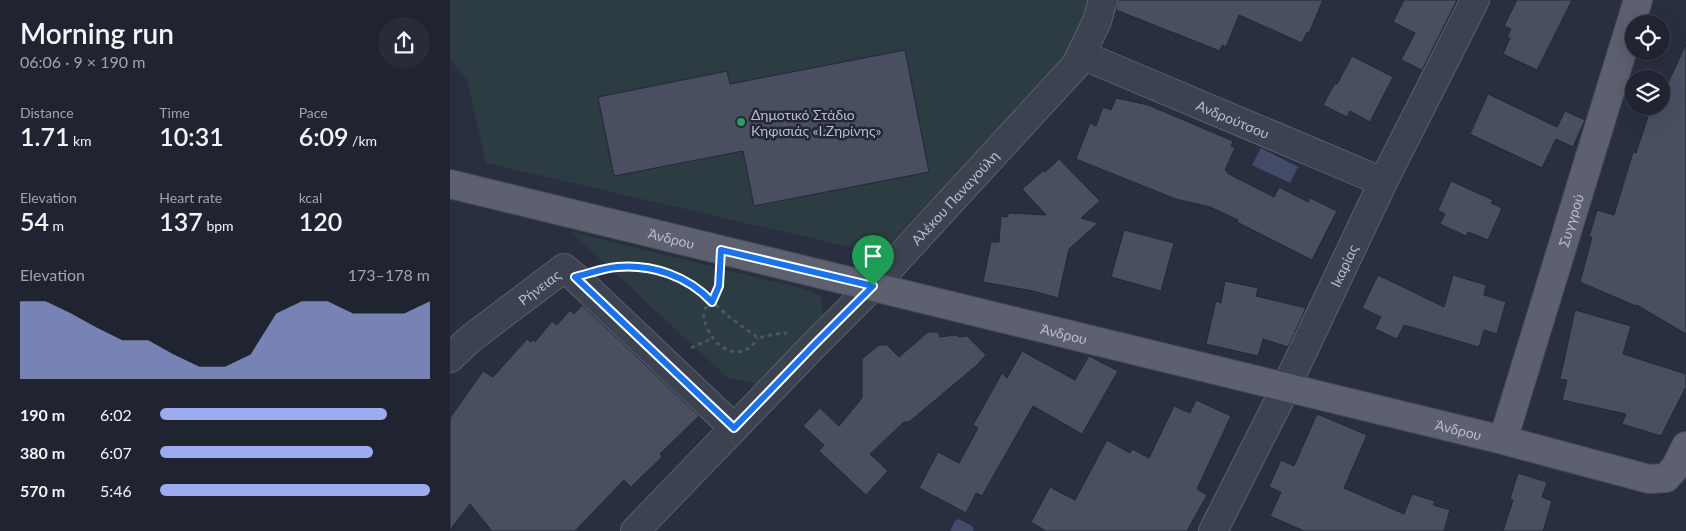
<!DOCTYPE html>
<html lang="en">
<head>
<meta charset="utf-8">
<style>
  body { margin:0; font-family:Lato,sans-serif; background:#282b38; color:#f1f3f6; height:100vh; display:flex; flex-direction:column; font-size:19px; white-space:nowrap }
  * { box-sizing:border-box; margin:0 }
  p { font-size:16px; color:#a2a4ab }
  .icon { flex:none; width:28px; height:28px; fill:none; stroke:currentColor; stroke-width:2; stroke-linecap:round; stroke-linejoin:round }
  .map { position:relative; flex:1; overflow:hidden }
  .details { display:flex; flex-direction:column; background:#202330; width:450px }
  .details>* { flex:none }
  .tools { position:absolute; left:1175px; top:15px; display:grid; gap:10px }
  .tools a { display:grid; place-items:center; width:45px; height:45px; border-radius:50%; background:#202330; box-shadow:0 5px 20px #0002,0 0 0 1px #3d404c; font-size:25px }
  .pin { position:absolute; display:grid; place-items:center; width:42px; height:42px; color:#fff; margin:-51px -21px; border-radius:50% 50% 50% 0; rotate:-45deg; box-shadow:0 0 5px #0007 }
  .pin .icon { rotate:45deg }
  .round { display:grid; place-items:center; flex:none; width:52px; height:52px; border-radius:26px; background:#282b38 }
  .head { display:flex; align-items:center; justify-content:space-between; height:85px; padding:0 20px }
  h1 { font-size:28px; font-weight:600; line-height:38px }
  .metrics { display:grid; grid-template-columns:repeat(3,1fr); gap:8px; height:85px; padding:5px 20px }
  .metrics div { display:grid; align-content:center }
  .metrics b { font-size:25px; font-weight:600 }
  .metrics small { font-size:14px; font-weight:400 }
  .metrics p { font-size:14px }
  .chart { height:140px; padding:10px 20px }
  .chart p { display:flex; justify-content:space-between }
  .chart svg { width:100%; height:90px; margin-top:5px; fill:#9cacee; opacity:.7 }
  ul { padding:0 20px; list-style:none; font-size:16px }
  li { display:grid; grid-template-columns:80px 60px 1fr; align-items:center; height:38px }
  li i { height:12px; border-radius:6px; background:#9cacee }
  main { display:flex; flex:1; min-height:0 }
  .map>svg:first-child { display:block }
  .green { fill:#2c3c42 }
  .water { fill:#434b69 }
  .building { fill:#494e61; stroke:#242837 }
  .lines { fill:none; stroke-linecap:round; stroke-linejoin:round }
  .minor-casing { stroke:#5b5f6d; stroke-width:30 }
  .major-casing { stroke:#474a59; stroke-width:30 }
  .path { stroke:#4a575e; stroke-width:3; stroke-dasharray:4 4; stroke-linecap:butt }
  .minor { stroke:#3d4250; stroke-width:28 }
  .major { stroke:#5c606f; stroke-width:28 }
  .route-casing { stroke:#fff; stroke-width:10 }
  .route { stroke:#1a73e8; stroke-width:6 }
  .leisure-dot { fill:#2e9e5b; stroke:#222635; stroke-width:2 }
  .labels { text-anchor:middle; dominant-baseline:central; stroke-width:5; stroke-linejoin:round; paint-order:stroke }
  .poi-label { font-size:14px; fill:#babdca; stroke:#222635; text-anchor:start }
  .street-label { font-size:14px; fill:#babdca; stroke:#222635 }
</style>
</head>
<body>
<main>
<section class="details">
<div class="head"><div><h1>Morning run</h1><p>06:06 · 9 × 190 m</p></div><a class="round"><svg class="icon" aria-label="share" viewBox="0 0 24 24"><path d="M12 15V3M7 8l5-5 5 5M5 13v7h14v-7"/></svg></a></div>
<div class="metrics">
<div><p>Distance</p><b>1.71<small> km</small></b></div>
<div><p>Time</p><b>10:31</b></div>
<div><p>Pace</p><b>6:09<small> /km</small></b></div>
</div>
<div class="metrics">
<div><p>Elevation</p><b>54<small> m</small></b></div>
<div><p>Heart rate</p><b>137<small> bpm</small></b></div>
<div><p>kcal</p><b>120</b></div>
</div>
<div class="chart"><p><span>Elevation</span>173–178 m</p>
<svg viewBox="0 0 160 44" preserveAspectRatio="none"><path d="M0 44V6L10 6L20 12L30 19L40 25L50 25L60 32L70 38L80 38L90 32L100 12L110 6L120 6L130 12L140 12L150 12L160 6V44z"/></svg>
</div>
<ul>
<li><b>190 m</b>6:02<i style="width:84%"></i></li>
<li><b>380 m</b>6:07<i style="width:79%"></i></li>
<li><b>570 m</b>5:46<i style="width:100%"></i></li>
</ul>
</section>
<div class="map">
<svg width="1236" height="531" viewBox="0 0 1236 531">
  <rect width="100%" height="100%" fill="#2a2f40"/>
  <g class="green">
    <path d="M0,0H642L626,49L430,254L36,163L17,80L0,60Z"/>
    <path d="M121,232L355,289L371,297L373,316L313,385L278,378Z"/>
  </g>
  <g class="water">
    <path d="M811,148L848,167L840,183L802,165Z"/>
    <path d="M509,519L522,526L524,531H500L505,521Z"/>
  </g>
  <g class="building">
    <path d="M668,0H873L859,33L857,32L852,43L789,15L776,47L772,45L770,51L666,10Z"/>
    <path d="M954,0H1007L972,70L951,60L965,33L943,22Z"/>
    <path d="M1067,0H1122L1087,70L1053,54L1060,38L1057,37L1061,29L1054,26Z"/>
    <path d="M1236,44V334L1187,305L1186,306L1130,282L1142,237H1139L1147,210L1164,215L1183,152L1186,153L1199,114L1203,115L1207,106H1211V98Z"/>
    <path d="M455,50L479,172L304,206L293,151L164,176L148,97L277,71L280,84Z"/>
    <path d="M902,56L943,77L920,122L900,111L897,117L873,105L885,83L887,84Z"/>
    <path d="M1038,94L1107,127L1115,111L1135,120L1123,147L1106,139L1092,168L1020,134Z"/>
    <path d="M666,98L698,105L783,141L781,146L785,148L775,170L778,171L777,173L824,197L829,187L858,202L860,198L887,211L862,260L787,222L788,220L760,207L726,199L626,159L640,123L646,126L653,107L661,110Z"/>
    <path d="M609,159L650,201L631,218L648,223L619,249L608,298L583,291L533,282L541,242H549L551,216L557,217L559,213L596,215L572,189L594,170L595,172Z"/>
    <path d="M1001,181L1043,200L1041,203L1052,208L1038,240L1018,232L1016,236L990,224L995,214L988,210Z"/>
    <path d="M674,230L724,243L711,291L661,277Z"/>
    <path d="M928,275L994,307L1003,275L1036,285L1034,295L1056,302L1047,334L1034,330L1029,347L954,325L947,339L925,329L931,317L912,308Z"/>
    <path d="M775,281L808,288L806,296L856,308L838,347L813,339L808,356L756,344L766,301L771,303Z"/>
    <path d="M132,305L249,416L210,454L212,457L181,487L174,480L125,531H42L20,504L0,530V418L33,371L43,377L77,339L81,342L83,339L85,342L102,321L107,325L120,310L124,314Z"/>
    <path d="M1125,310L1181,326L1173,354L1236,374V387L1211,436L1172,424L1176,414L1112,400L1117,380L1110,379Z"/>
    <path d="M478,332H488L490,337L505,335L510,337L517,336L536,355L527,365L459,422H454L420,454L438,471L416,495L369,451L374,445L353,426L370,408L389,426L412,398V359L429,345H437L449,357Z"/>
    <path d="M572,351L625,380L639,356L668,371L632,434L583,406L532,496L526,493L516,513L469,488L488,452L509,463L528,428L523,425L552,373L557,378Z"/>
    <path d="M746,400L781,416L747,489L757,495L737,531H596L581,522L600,487L625,500L657,440L680,453L682,449L699,458L724,406L740,413Z"/>
    <path d="M867,414L917,435L894,488L954,514L962,494L985,501L983,505L1000,510L994,531H854L820,516L831,492L819,487L831,460L844,466Z"/>
    <path d="M1068,473L1097,482L1092,497L1102,501L1093,531H1053L1063,500L1060,499Z"/>
  </g>
  <g class="lines">
    <defs>
      <g id="minor">
        <path id="s1" d="M632,55L933,182"/>
        <path id="s2" d="M0,358L20,339L114,268L125,277L284,428"/>
        <path id="s3" d="M185,531L366,343L423,286L626,65L647,21L653,0"/>
        <path id="s4" d="M763,531L836,387L933,182L1025,0"/>
      </g>
      <g id="major">
        <path id="s5" d="M0,184L1053,440L1199,479L1216,478L1225,468L1236,446"/>
        <path id="s6" d="M1053,440L1188,0"/>
      </g>
    </defs>
    <use href="#minor" class="minor-casing"/>
    <use href="#major" class="major-casing"/>
    <g class="path">
      <path d="M157,269L165,267L193,269L212,271L233,279L250,290L278,316L308,338L325,334L337,333"/>
      <path d="M269,278C269,285 268,291 265,297C261,304 252,307 254,317C258,344 289,368 308,338"/>
      <path d="M241,348L263,338"/>
    </g>
    <use href="#minor" class="minor"/>
    <use href="#major" class="major"/>
  </g>
  <g class="lines">
    <defs>
      <path id="route" d="M271,250L423,286L366,343L284,428L125,277C138,274 153,268 167,267C202,264 238,276 262,302L269,286Z"/>
    </defs>
    <use href="#route" class="route-casing"/>
    <use href="#route" class="route"/>
  </g>
  <circle class="leisure-dot" cx="291" cy="122" r="5"/>
  <g class="labels">
    <g class="poi-label">
      <text x="301" y="114">Δημοτικό Στάδιο<tspan x="301" dy="16">Κηφισιάς «Ι.Ζηρίνης»</tspan></text>
    </g>
    <g class="street-label">
      <text stroke="none"><textPath href="#s1" startOffset="164">Ανδρούτσου</textPath></text>
      <text stroke="none"><textPath href="#s3" startOffset="462">Αλέκου Παναγούλη</textPath></text>
      <text stroke="none"><textPath href="#s6" startOffset="230">Συγγρού</textPath></text>
      <text stroke="none"><textPath href="#s5" startOffset="228">Άνδρου</textPath></text>
      <text stroke="none"><textPath href="#s4" startOffset="296">Ικαρίας</textPath></text>
      <text stroke="none"><textPath href="#s2" startOffset="114">Ρήνειας</textPath></text>
      <text stroke="none"><textPath href="#s5" startOffset="632">Άνδρου</textPath></text>
      <text stroke="none"><textPath href="#s5" startOffset="1038">Άνδρου</textPath></text>
    </g>
  </g>
</svg>
<div class="tools">
<a><svg class="icon" aria-label="locate" viewBox="0 0 24 24"><circle cx="12" cy="12" r="6"/><path d="M12 2v4M12 18v4M2 12h4M18 12h4"/></svg></a>
<a><svg class="icon" aria-label="layers" viewBox="0 0 24 24"><path d="M12 4l9 5-9 5-9-5zM3 14l9 5 9-5"/></svg></a>
</div>
<div class="pin" style="left:423px;top:286px;background:#1e9e55"><svg class="icon" aria-label="arrive" viewBox="0 0 24 24"><path d="M6 21V4h12l-3 4 3 4H6"/></svg></div>
</div>
</main>
</body>
</html>
